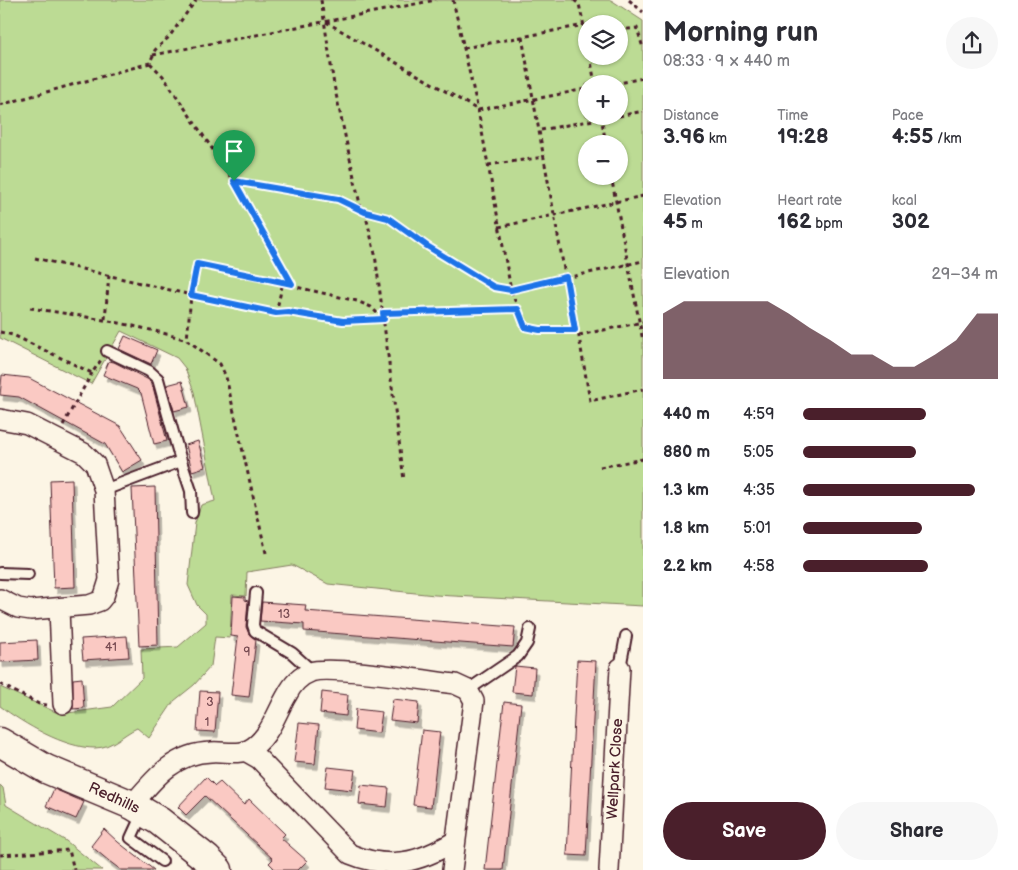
<!DOCTYPE html>
<html lang="en">
<head>
<meta charset="utf-8">
<style>
  body { margin:0; font-family:"Balsamiq Sans",sans-serif; background:#f7f7f7; color:#2b2b33; height:100vh; display:flex; flex-direction:column; font-size:19px; white-space:nowrap }
  * { box-sizing:border-box; margin:0 }
  p { font-size:16px; color:#7c7c81 }
  .icon { flex:none; width:28px; height:28px; fill:none; stroke:currentColor; stroke-width:2; stroke-linecap:round; stroke-linejoin:round }
  .map { position:relative; flex:1; overflow:hidden }
  .panel { display:flex; flex-direction:column; background:#fff; width:375px }
  .panel>* { flex:none }
  .fabs { position:absolute; left:578px; top:15px; display:grid; gap:10px }
  .fabs a { display:grid; place-items:center; width:50px; height:50px; border-radius:50%; background:#fff; box-shadow:0 1px 4px #0004; font-size:25px }
  .pin { position:absolute; display:grid; place-items:center; width:42px; height:42px; color:#fff; margin:-51px -21px; border-radius:50% 50% 50% 0; rotate:-45deg; box-shadow:0 0 5px #0007 }
  .pin .icon { rotate:45deg }
  .round { display:grid; place-items:center; flex:none; width:52px; height:52px; border-radius:26px; background:#f7f7f7 }
  .head { display:flex; align-items:center; justify-content:space-between; height:85px; padding:0 20px }
  h1 { font-size:28px; font-weight:800; line-height:38px }
  .stats { display:grid; grid-template-columns:repeat(3,1fr); gap:8px; height:85px; padding:5px 20px }
  .stats div { display:grid; align-content:center }
  .stats b { font-size:21px; font-weight:800 }
  .stats small { font-size:14px; font-weight:400 }
  .stats p { font-size:14px }
  .chart { height:140px; padding:10px 20px }
  .chart p { display:flex; justify-content:space-between }
  .chart svg { width:100%; height:90px; margin-top:5px; fill:#4a1f2b; opacity:.7 }
  .action { display:flex; gap:10px; margin-top:auto; padding:10px 20px }
  .action a { flex:1; height:58px; border-radius:30px; background:#4a1f2b; color:#fff; font-size:20px; font-weight:800; line-height:58px; text-align:center }
  .action a+a { background:#f7f7f7; color:#2b2b33 }
  ul { padding:0 20px; list-style:none; font-size:16px }
  li { display:grid; grid-template-columns:80px 60px 1fr; align-items:center; height:38px }
  li i { height:12px; border-radius:6px; background:#4a1f2b }
  main { display:flex; flex:1; min-height:0 }
  .map>svg:first-child { display:block }
  .green { fill:#bcdb94; stroke:#837d60; fill-rule:evenodd }
  .building { fill:#fac9c3; stroke:#4a1f2b; filter:url(#shadow) }
  .lines { fill:none; stroke-linecap:round; stroke-linejoin:round }
  .lane-casing { stroke:#4a1f2b; stroke-width:14 }
  .street-casing { stroke:#4a1f2b; stroke-width:22 }
  .secondary-casing { stroke:#4a1f2b; stroke-width:31 }
  .path { stroke:#4a1f2b; stroke-width:3; stroke-dasharray:4 4; stroke-linecap:butt }
  .lane { stroke:#fcf5e5; stroke-width:10 }
  .street { stroke:#fcf5e5; stroke-width:19 }
  .secondary { stroke:#fcf5e5; stroke-width:28 }
  .route-casing { stroke:#fff; stroke-width:10 }
  .route { stroke:#1a73e8; stroke-width:6 }
  .labels { text-anchor:middle; dominant-baseline:central; stroke-width:4.5; stroke-linejoin:round; paint-order:stroke }
  .number-label { font-size:12px; fill:#764a51 }
  .street-label { font-size:15px; fill:#4a1f2b; stroke:#fcf5e5 }
</style>
</head>
<body>
<main>
<div class="map">
<svg width="643" height="870" viewBox="0 0 643 870">
  <defs>
    <filter id="shadow"><feDropShadow dx="3" dy="5.5" stdDeviation="0" flood-color="#0004"/></filter>
  </defs>
  <rect width="100%" height="100%" fill="#fcf5e5"/>
  <filter id="ink" filterUnits="userSpaceOnUse"><feTurbulence type="fractalNoise" baseFrequency=".02" numOctaves="2"/><feDisplacementMap in="SourceGraphic" scale="10" xChannelSelector="R" yChannelSelector="G"/><feConvolveMatrix kernelMatrix="1 2 1 2 8 2 1 2 1" color-interpolation-filters="sRGB"/></filter>
  <g filter="url(#ink)">
    <g class="green">
      <path d="M0,0H611L643,21V606L435,595L328,584L292,565L247,572L246,596L232,595L230,638L215,637L211,666L194,685L174,701L149,738L137,728C123,734 112,748 95,748C64,748 24,724 0,706V687L60,714L112,707L142,678L141,649L178,647L206,623V614L197,605L188,585L195,523L201,505L215,501L194,392L185,368L177,358L121,331L91,384L0,338ZM586,24H619V56H586ZM586,84H619V116H586ZM586,144H619V176H586Z"/>
      <path d="M0,785L3,788L6,805L66,841L102,870H0Z"/>
    </g>
    <g class="building">
      <path d="M125,336L157,350L151,364L119,349Z"/>
      <path d="M109,361L114,362L149,380L153,387L167,441L154,444L141,393L137,389L103,375Z"/>
      <path d="M2,375L29,378L120,426L142,460L122,472L105,444L19,397L0,395Z"/>
      <path d="M182,381L189,407L174,411L167,385Z"/>
      <path d="M198,441L205,467L192,471L186,445Z"/>
      <path d="M72,479L75,587L54,588L50,480Z"/>
      <path d="M155,487L158,645L139,646L132,488Z"/>
      <path d="M233,596L245,597V600L248,601L246,627L249,634L256,640L249,697L231,695L238,637L231,636Z"/>
      <path d="M262,602L306,605L305,611L515,627L513,647L304,631V624L260,621Z"/>
      <path d="M127,636L129,657L83,660L81,639Z"/>
      <path d="M37,640L38,660L0,662V642Z"/>
      <path d="M577,660L596,661L586,856L567,855Z"/>
      <path d="M515,666L535,668L533,694L512,692Z"/>
      <path d="M82,678L84,708L73,709V679Z"/>
      <path d="M200,691L218,692L215,732L197,731Z"/>
      <path d="M322,692L348,695L346,716L320,713Z"/>
      <path d="M393,699L419,702L417,723L390,720Z"/>
      <path d="M504,702L521,704L505,850L503,870H485Z"/>
      <path d="M356,709L382,712L379,733L354,730Z"/>
      <path d="M299,723L319,725L315,764L294,762Z"/>
      <path d="M422,730L440,732L431,807L413,805Z"/>
      <path d="M328,767L355,770L352,790L325,787Z"/>
      <path d="M206,777L215,786L220,782L244,805L249,799L285,834L281,838L307,861L298,870H276L269,863L273,859L205,796L186,815L178,807Z"/>
      <path d="M361,785L389,788L387,807L359,804Z"/>
      <path d="M54,789L84,802L76,819L46,806Z"/>
      <path d="M104,829L118,842L154,870H121L109,861L91,846Z"/>
    </g>
    <g class="lines">
      <defs>
        <g id="lane">
          <path d="M181,461L191,491L192,513"/>
          <path d="M104,490L181,461L158,379L149,371L107,351"/>
          <path d="M0,573L28,574"/>
          <path d="M256,593L253,625L255,631L292,653L312,671"/>
          <path d="M620,668L626,636"/>
          <path d="M468,690L518,656L527,643L530,629"/>
          <path d="M143,812L131,838L162,861"/>
        </g>
        <g id="street">
          <path d="M0,419L27,424L84,453L95,464L104,490L109,580L104,596L100,601L89,605L31,610L18,608L0,599"/>
          <path d="M59,609L63,704"/>
          <path d="M245,751L259,759L350,854C389,870 419,863 455,841"/>
          <path d="M132,805C154,779 174,753 211,752C222,751 239,755 248,750C269,740 276,713 287,695C292,685 300,676 311,672C329,665 430,681 455,684L468,690L474,701L452,870"/>
          <path d="M609,870L620,668"/>
        </g>
        <path id="secondary" d="M0,742L46,769L132,805L159,821L207,859L218,870"/>
      </defs>
      <use href="#lane" class="lane-casing"/>
      <use href="#street" class="street-casing"/>
      <use href="#secondary" class="secondary-casing"/>
      <g class="path">
        <path d="M321,0L334,85L361,209"/>
        <path d="M453,0L478,110L511,290L643,261"/>
        <path d="M574,0L579,4L586,35"/>
        <path d="M629,0L643,12"/>
        <path d="M326,22L478,110L586,89"/>
        <path d="M619,30L637,28L643,48"/>
        <path d="M522,37L575,330L578,331L590,401L643,389"/>
        <path d="M464,48L584,25"/>
        <path d="M153,55L436,0"/>
        <path d="M590,56L595,84"/>
        <path d="M150,63L163,76L234,181L291,283"/>
        <path d="M615,84L643,78"/>
        <path d="M0,105L150,63L155,50L169,37L196,0"/>
        <path d="M601,116L606,144"/>
        <path d="M619,116L643,111"/>
        <path d="M541,130L615,116"/>
        <path d="M488,165L545,157"/>
        <path d="M611,176L643,341"/>
        <path d="M234,181L338,199L365,212L388,218L494,287L511,290L525,327L540,330H575"/>
        <path d="M365,212L375,254L404,480"/>
        <path d="M499,227L643,196"/>
        <path d="M35,258L191,295L197,264L357,301L371,307L383,319"/>
        <path d="M30,308C83,316 135,324 187,340"/>
        <path d="M276,313L283,282"/>
        <path d="M383,313L518,309"/>
        <path d="M105,319L109,275"/>
        <path d="M0,332L13,335L92,373L101,360"/>
        <path d="M579,335L643,322"/>
        <path d="M63,425L92,373"/>
        <path d="M600,467L643,459"/>
        <path d="M266,553L226,377L220,364L187,340L191,295L276,313L288,312L343,321L383,319"/>
        <path d="M0,684L39,704L47,705"/>
        <path d="M0,855L69,850L74,870"/>
      </g>
      <use href="#lane" class="lane"/>
      <use href="#street" class="street"/>
      <use href="#secondary" class="secondary"/>
    </g>
  </g>
  <g class="lines" filter="url(#ink)">
    <defs>
      <path id="route" d="M234,181L338,199L365,212L388,218L427,246L494,287L511,290L566,277L575,330H540L525,327L518,309L383,313L384,319L343,321L288,312L276,313L191,295L197,264L292,284Z"/>
    </defs>
    <use href="#route" class="route-casing"/>
    <use href="#route" class="route"/>
  </g>
  <g class="labels">
    <g class="number-label">
      <text x="284" y="614">13</text>
      <text x="111" y="647">41</text>
      <text x="247" y="652">9</text>
      <text x="210" y="702">3</text>
      <text x="207" y="722">1</text>
    </g>
    <g class="street-label">
      <text transform="translate(615 769) rotate(-87)">Wellpark Close</text>
      <text transform="translate(114 798) rotate(25)">Redhills</text>
    </g>
  </g>
</svg>
<div class="fabs">
<a><svg class="icon" aria-label="layers" viewBox="0 0 24 24"><path d="M12 4l9 5-9 5-9-5zM3 14l9 5 9-5"/></svg></a>
<a>+</a>
<a>−</a>
</div>
<div class="pin" style="left:234px;top:181px;background:#1e9e55"><svg class="icon" aria-label="arrive" viewBox="0 0 24 24"><path d="M6 21V4h12l-3 4 3 4H6"/></svg></div>
</div>
<section class="panel">
<div class="head"><div><h1>Morning run</h1><p>08:33 · 9 × 440 m</p></div><a class="round"><svg class="icon" aria-label="share" viewBox="0 0 24 24"><path d="M12 15V3M7 8l5-5 5 5M5 13v7h14v-7"/></svg></a></div>
<div class="stats">
<div><p>Distance</p><b>3.96<small> km</small></b></div>
<div><p>Time</p><b>19:28</b></div>
<div><p>Pace</p><b>4:55<small> /km</small></b></div>
</div>
<div class="stats">
<div><p>Elevation</p><b>45<small> m</small></b></div>
<div><p>Heart rate</p><b>162<small> bpm</small></b></div>
<div><p>kcal</p><b>302</b></div>
</div>
<div class="chart"><p><span>Elevation</span>29–34 m</p>
<svg viewBox="0 0 160 44" preserveAspectRatio="none"><path d="M0 44V12L10 6L20 6L30 6L40 6L50 6L60 12L70 19L80 25L90 32L100 32L110 38L120 38L130 32L140 25L150 12L160 12V44z"/></svg>
</div>
<ul>
<li><b>440 m</b>4:59<i style="width:63%"></i></li>
<li><b>880 m</b>5:05<i style="width:58%"></i></li>
<li><b>1.3 km</b>4:35<i style="width:88%"></i></li>
<li><b>1.8 km</b>5:01<i style="width:61%"></i></li>
<li><b>2.2 km</b>4:58<i style="width:64%"></i></li>
</ul>
<div class="action"><a>Save</a><a>Share</a></div>
</section>
</main>
</body>
</html>
